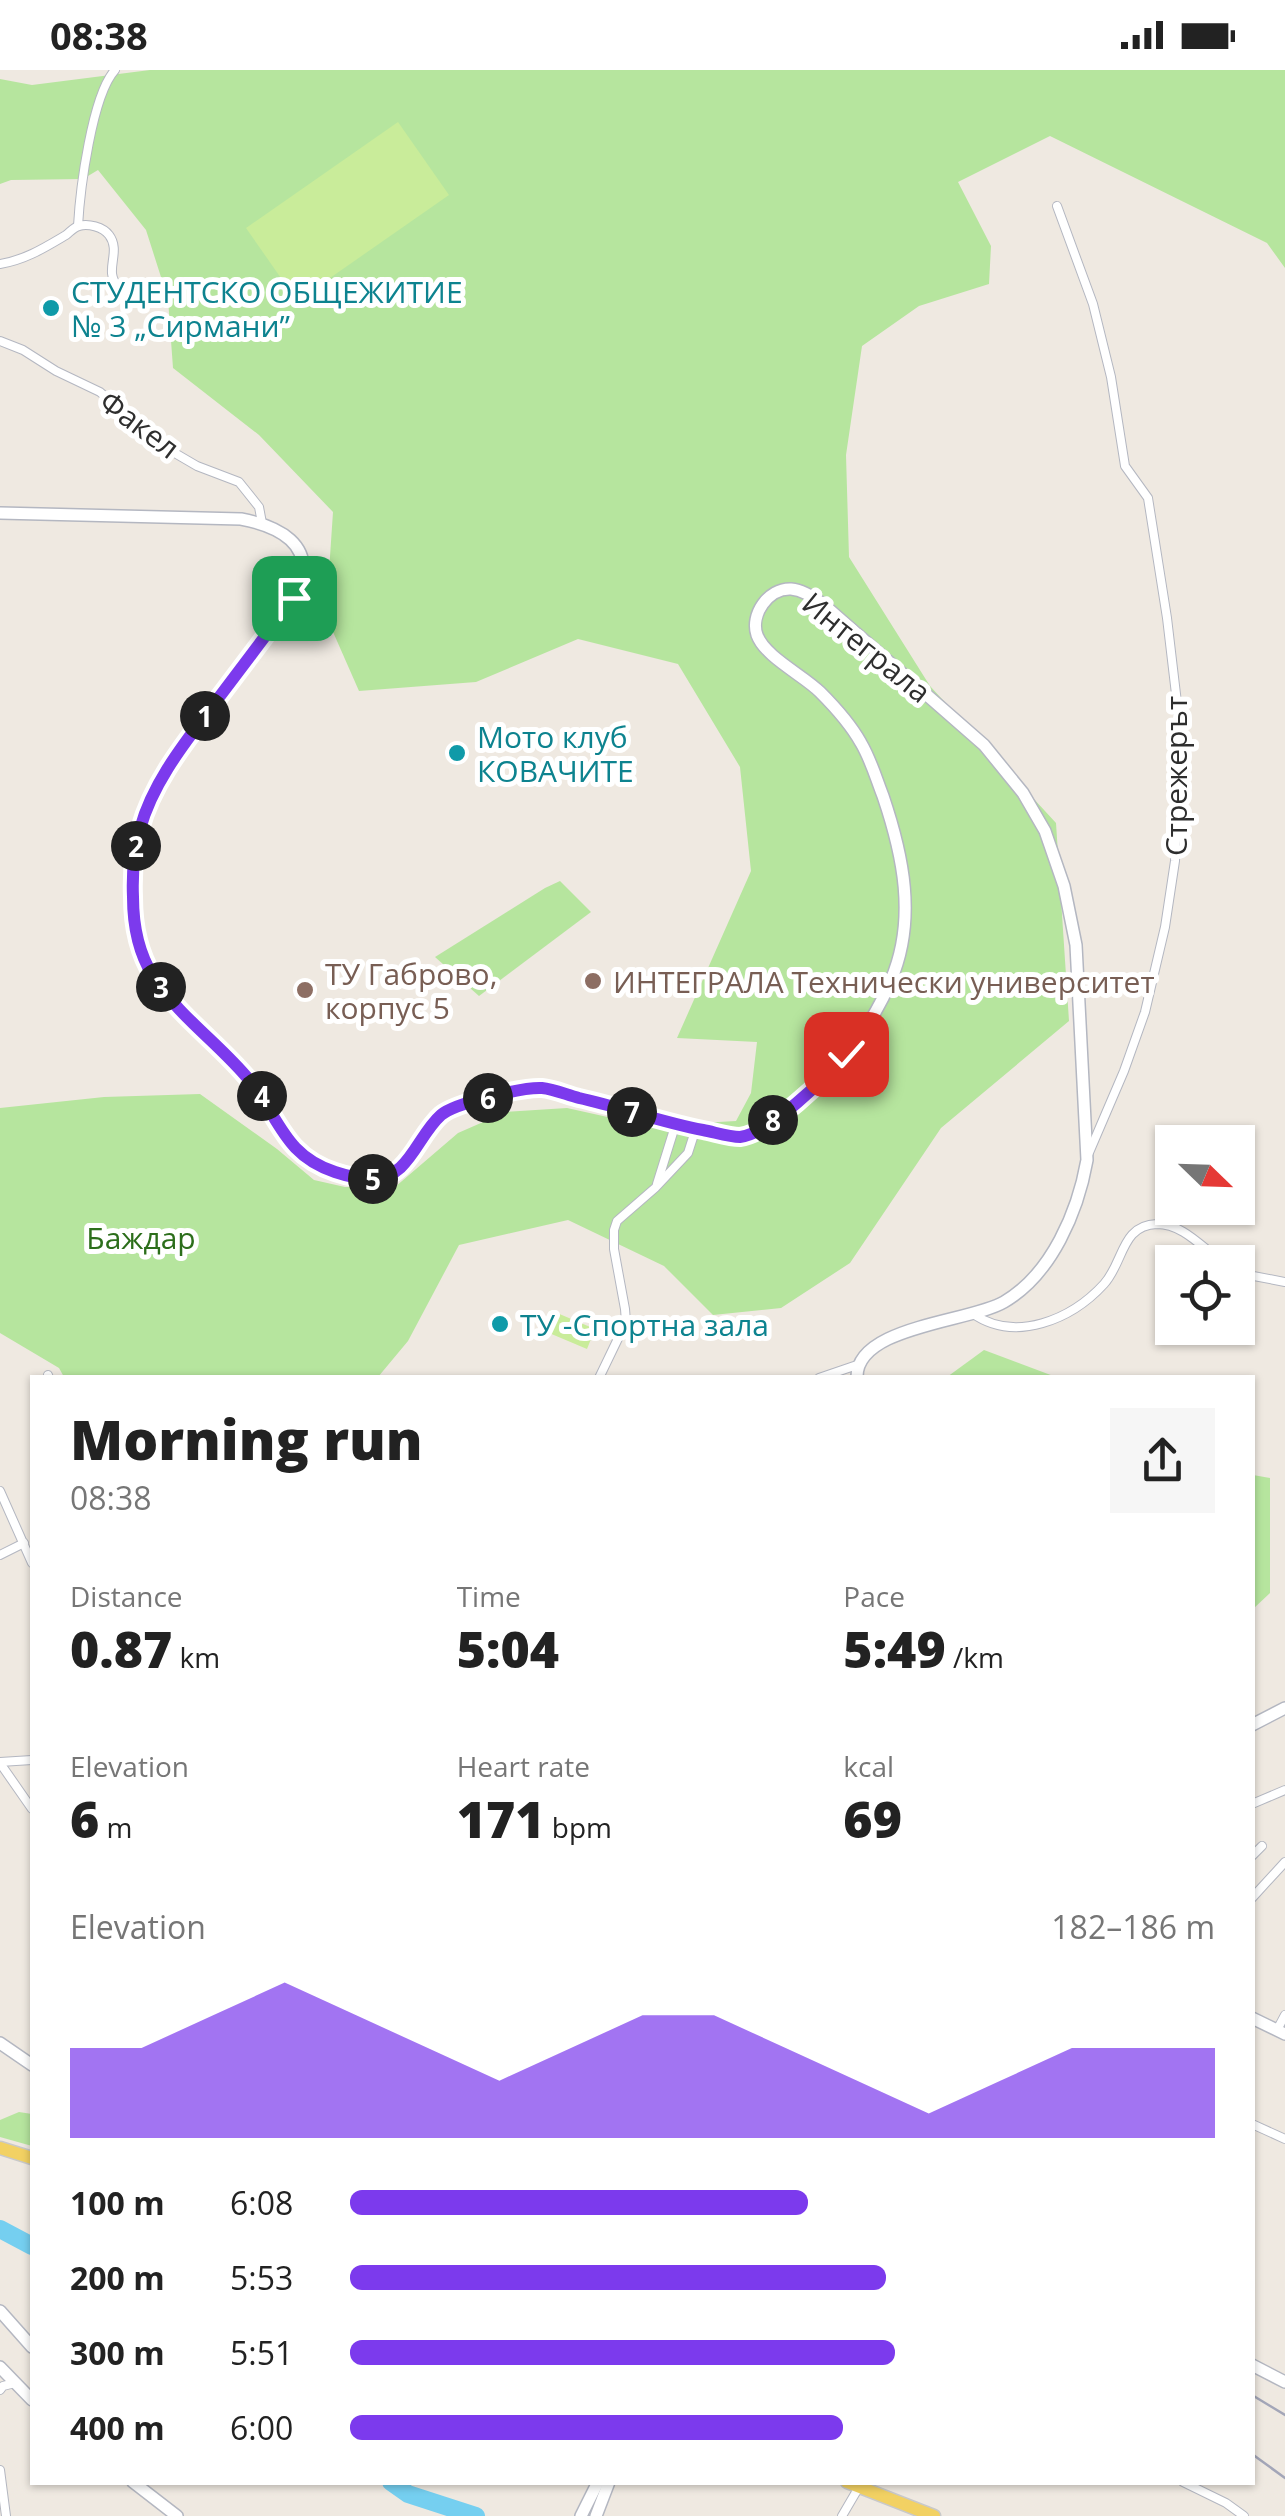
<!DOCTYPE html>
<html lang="en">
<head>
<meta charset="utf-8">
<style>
  body { margin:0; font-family:"Open Sans",sans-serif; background:#f6f6f6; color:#222; height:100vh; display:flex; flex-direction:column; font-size:38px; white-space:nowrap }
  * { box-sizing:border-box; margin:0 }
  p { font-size:32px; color:#767676 }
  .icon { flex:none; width:55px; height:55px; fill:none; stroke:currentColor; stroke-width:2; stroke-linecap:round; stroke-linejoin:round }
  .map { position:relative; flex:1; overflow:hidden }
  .sheet { position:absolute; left:30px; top:1305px; width:1225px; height:1110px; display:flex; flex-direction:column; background:#fff; border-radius:0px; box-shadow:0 2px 8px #0004 }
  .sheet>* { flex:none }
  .needle { width:65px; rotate:113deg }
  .fabs { position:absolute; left:1155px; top:1055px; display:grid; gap:20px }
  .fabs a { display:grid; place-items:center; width:100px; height:100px; border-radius:0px; background:#fff; box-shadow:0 2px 8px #0004; font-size:50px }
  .pin { position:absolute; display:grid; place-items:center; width:85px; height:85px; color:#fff; margin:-42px; border-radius:20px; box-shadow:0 5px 15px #0006 }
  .km { position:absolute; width:50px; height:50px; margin:-25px; border-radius:50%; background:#222; color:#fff; font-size:28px; line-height:50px; text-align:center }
  .round { display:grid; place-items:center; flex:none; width:105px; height:105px; border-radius:0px; background:#f6f6f6 }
  .headline { display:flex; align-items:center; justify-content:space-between; height:170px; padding:0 40px }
  h1 { font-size:55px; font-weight:800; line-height:75px }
  .figures { display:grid; grid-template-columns:repeat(3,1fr); gap:15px; height:170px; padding:10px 40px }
  .figures div { display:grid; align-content:center }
  .figures b { font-size:50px; font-weight:800 }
  .figures small { font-size:28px; font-weight:400 }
  .figures p { font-size:28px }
  .chart { height:280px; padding:20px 40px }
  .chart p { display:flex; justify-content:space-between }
  .chart svg { width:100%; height:180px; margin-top:10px; fill:#7c3aed; opacity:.7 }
  ul { padding:0 40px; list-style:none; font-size:32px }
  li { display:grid; grid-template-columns:160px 120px 1fr; align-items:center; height:75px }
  li i { height:25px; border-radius:12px; background:#7c3aed }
  .status { display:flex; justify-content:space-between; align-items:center; height:70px; padding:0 50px; background:#fff; direction:ltr }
  .status svg { height:28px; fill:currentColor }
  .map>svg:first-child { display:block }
  .green { fill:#b6e59e }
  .pitch { fill:#c9ec9a }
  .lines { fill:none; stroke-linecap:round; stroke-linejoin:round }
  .river { stroke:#75cff0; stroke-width:18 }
  .street-casing { stroke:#b4b7c1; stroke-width:10 }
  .secondary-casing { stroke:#b4b7c1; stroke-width:14 }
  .primary-casing { stroke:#c9c9c9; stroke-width:15 }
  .street { stroke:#fff; stroke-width:8 }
  .secondary { stroke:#fff; stroke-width:11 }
  .primary { stroke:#f2d163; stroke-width:12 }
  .rail { stroke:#a3a6b8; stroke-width:2.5 }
  .route-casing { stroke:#fff; stroke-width:20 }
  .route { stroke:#7c3aed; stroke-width:12 }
  .culture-dot { fill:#0f9aa8; stroke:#fff; stroke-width:4 }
  .education-dot { fill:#8d6e63; stroke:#fff; stroke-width:4 }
  .labels { text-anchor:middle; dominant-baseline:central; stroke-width:10; stroke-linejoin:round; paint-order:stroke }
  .culture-label { font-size:30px; fill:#0d838f; stroke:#fff; text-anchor:start }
  .street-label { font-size:30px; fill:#2e2e2e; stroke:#fff }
  .education-label { font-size:30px; fill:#785e54; stroke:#fff; text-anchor:start }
  .park-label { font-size:30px; fill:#2c6e1b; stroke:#fff }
</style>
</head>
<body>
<div class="status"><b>08:38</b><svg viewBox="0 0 49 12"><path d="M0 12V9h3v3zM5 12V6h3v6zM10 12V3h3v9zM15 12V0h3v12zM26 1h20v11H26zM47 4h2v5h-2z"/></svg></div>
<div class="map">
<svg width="1285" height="2446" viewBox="0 0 1285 2446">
  <rect width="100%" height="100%" fill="#efe9e1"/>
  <g class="green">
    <path d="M150,0H1285V198L1267,173L1050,66L958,112L991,176L989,214L919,236L862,276L846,385L849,487L930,616L1056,753L1069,951L941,1058L850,1193L781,1238L713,1245L664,1196L568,1150L459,1175L408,1271L378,1307H64L59,1298L0,1263V1038L104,1027L200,1024L277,1079L314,1110L345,1117H395L458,1063L506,1042L567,1038L648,1056L736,1051L751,1023L757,972L677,968L751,801L740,697L678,594L578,569L476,612L359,621L326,546L333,442L259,365L173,298L168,229L146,160L98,100L83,109L11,110L0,114V9L32,15Z"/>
    <path d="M560,811L591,842L479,926L435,887L545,818Z"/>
    <path d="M984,1280L1056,1307H947Z"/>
    <path d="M1253,1405L1270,1408V1523L1253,1539Z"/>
    <path d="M19,2042L32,2044V2076L0,2067V2050Z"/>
  </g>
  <g class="pitch">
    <path d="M398,52L449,125L297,231L246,158Z"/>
    <path d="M550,1240L595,1259L587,1279L542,1260Z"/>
  </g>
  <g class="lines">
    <g class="river">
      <path d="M0,2159L32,2176"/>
      <path d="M391,2412L408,2424L476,2446"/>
    </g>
    <defs>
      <g id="street">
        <path d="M1057,136L1093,234L1111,307L1125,396L1148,428L1167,548L1178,641L1180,678L1175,791L1165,857L1145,942L1124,1001L1088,1085"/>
        <path d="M78,156C80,120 92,25 115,0"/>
        <path d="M0,194C25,190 44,178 66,165C70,162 74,157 79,156C88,153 103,157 109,165C122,182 103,201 118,216"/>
        <path d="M0,271L23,280L56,301L100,322L153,368L173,382L197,396L239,412L259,437L262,453"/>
        <path d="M657,1114L676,1053"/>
        <path d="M1238,1203L1285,1212"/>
        <path d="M972,1243C1015,1274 1072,1249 1104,1214C1124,1192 1121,1155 1157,1154C1184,1154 1203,1179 1223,1192"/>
        <path d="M48,1305L49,1308"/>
        <path d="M599,1308L626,1252L625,1239L614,1179V1160L617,1151L655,1118L688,1083L696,1058"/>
        <path d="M819,1308L857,1295"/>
        <path d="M0,1421L32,1493"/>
        <path d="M0,1485L24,1473"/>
        <path d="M0,1692L32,1690"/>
        <path d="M0,1693L32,1739"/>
        <path d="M1252,1734L1285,1720"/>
        <path d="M1252,1786L1262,1776"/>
        <path d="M1252,1828L1285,1792"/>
        <path d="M1277,1960L1285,1945"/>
        <path d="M1252,2054L1285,2069"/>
        <path d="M0,2320L3,2316L15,2313"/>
        <path d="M0,2400L6,2446"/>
        <path d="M1183,2412L1226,2433L1244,2446"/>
        <path d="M842,2446L859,2417"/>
      </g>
      <g id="secondary">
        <path d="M0,443L241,449C278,456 316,474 299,519C241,618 133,694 133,819C133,878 147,903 186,945C201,962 219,974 234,991C244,1003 255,1015 263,1028C290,1067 290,1089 341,1104C413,1125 402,1075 443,1043C460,1031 486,1028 506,1024C517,1021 532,1017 543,1019C555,1020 568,1025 580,1028C623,1038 665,1052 708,1061C720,1063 734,1068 745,1065C768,1059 790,1037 808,1023C843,994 874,952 891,910C917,849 903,785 883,726C876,708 871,690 861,673C851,655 835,637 820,622C803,605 765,587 757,565C750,545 768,518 791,519C803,520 815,528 824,535L984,675L1023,723L1045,761L1064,816L1076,875L1087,1090C1078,1141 1052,1204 1004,1232C970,1252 855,1256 857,1308"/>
        <path d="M1252,1655L1285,1638"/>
        <path d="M1252,1948L1285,1964"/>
        <path d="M0,1973L32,1995"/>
        <path d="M0,2241L32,2277"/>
        <path d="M1252,2295L1285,2312"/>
        <path d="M0,2297L32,2330"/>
        <path d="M133,2412L177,2446"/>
        <path d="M581,2446L598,2412"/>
        <path d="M596,2446L609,2412"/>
      </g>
      <g id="primary">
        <path d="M0,2078L32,2088"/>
        <path d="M847,2412L934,2446"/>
      </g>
    </defs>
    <use href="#street" class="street-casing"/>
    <use href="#secondary" class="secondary-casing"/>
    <use href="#primary" class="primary-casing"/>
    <use href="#street" class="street"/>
    <use href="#secondary" class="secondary"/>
    <use href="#primary" class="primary"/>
    <g class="rail">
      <path d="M1252,2325L1285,2345"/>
      <path d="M1252,2384L1285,2408"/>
    </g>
  </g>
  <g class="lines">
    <defs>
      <path id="route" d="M294,528C268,562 243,596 217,630C187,670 153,711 140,759C134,781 132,804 133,827C133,854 138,882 153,906C179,947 220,974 250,1011C280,1049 284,1085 335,1102C347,1106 359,1109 372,1109C409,1109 417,1066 441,1045C455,1033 523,1017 542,1018C554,1019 567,1025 579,1028C620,1037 661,1052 703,1060C714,1062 729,1067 740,1067C769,1064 828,1006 846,984"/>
    </defs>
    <use href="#route" class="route-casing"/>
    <use href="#route" class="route"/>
  </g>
  <g class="culture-dot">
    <circle cx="51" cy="238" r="10"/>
    <circle cx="457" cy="683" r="10"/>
    <circle cx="500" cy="1254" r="10"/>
  </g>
  <g class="education-dot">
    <circle cx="593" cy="911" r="10"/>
    <circle cx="305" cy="920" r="10"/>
  </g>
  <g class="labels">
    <g class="culture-label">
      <text x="71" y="221">СТУДЕНТСКО ОБЩЕЖИТИЕ<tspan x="71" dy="34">№ 3 „Сирмани”</tspan></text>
      <text x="477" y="666">Мото клуб<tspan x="477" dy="34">КОВАЧИТЕ</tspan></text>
      <text x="520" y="1254">ТУ -Спортна зала</text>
    </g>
    <g class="street-label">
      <text transform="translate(140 354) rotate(37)">Факел</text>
      <text transform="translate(867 577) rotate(39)">Интеграла</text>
      <text transform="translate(1175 706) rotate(-90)">Стрежерът</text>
    </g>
    <g class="education-label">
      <text x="325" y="903">ТУ Габрово,<tspan x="325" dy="34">корпус 5</tspan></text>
      <text x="613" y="911">ИНТЕГРАЛА Технически университет</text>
    </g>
    <g class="park-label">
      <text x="141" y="1167">Баждар</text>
    </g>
  </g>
</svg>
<div class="fabs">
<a><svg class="needle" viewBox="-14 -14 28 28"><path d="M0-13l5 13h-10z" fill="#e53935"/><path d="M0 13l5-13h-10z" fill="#767676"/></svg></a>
<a><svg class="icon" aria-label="locate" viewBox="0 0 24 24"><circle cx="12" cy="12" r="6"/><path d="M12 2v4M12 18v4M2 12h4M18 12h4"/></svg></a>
</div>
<div class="pin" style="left:294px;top:528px;background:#1e9e55"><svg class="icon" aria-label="arrive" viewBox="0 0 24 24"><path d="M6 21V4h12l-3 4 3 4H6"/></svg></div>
<div class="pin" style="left:846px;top:984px;background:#d93025"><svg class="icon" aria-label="check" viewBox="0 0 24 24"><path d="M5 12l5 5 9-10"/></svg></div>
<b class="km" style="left:205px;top:646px">1</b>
<b class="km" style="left:136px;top:776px">2</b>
<b class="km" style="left:161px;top:917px">3</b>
<b class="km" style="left:262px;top:1026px">4</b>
<b class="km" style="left:373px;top:1109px">5</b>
<b class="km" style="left:488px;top:1028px">6</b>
<b class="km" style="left:632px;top:1042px">7</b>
<b class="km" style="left:773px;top:1050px">8</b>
<section class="sheet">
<div class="headline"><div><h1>Morning run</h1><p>08:38</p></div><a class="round"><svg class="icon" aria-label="share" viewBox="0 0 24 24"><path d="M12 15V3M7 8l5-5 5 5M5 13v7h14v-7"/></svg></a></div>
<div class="figures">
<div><p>Distance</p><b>0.87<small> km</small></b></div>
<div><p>Time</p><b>5:04</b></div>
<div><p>Pace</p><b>5:49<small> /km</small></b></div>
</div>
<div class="figures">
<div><p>Elevation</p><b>6<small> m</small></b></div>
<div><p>Heart rate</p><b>171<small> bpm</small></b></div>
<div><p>kcal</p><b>69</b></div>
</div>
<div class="chart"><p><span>Elevation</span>182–186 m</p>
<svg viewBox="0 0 160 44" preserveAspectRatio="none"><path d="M0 44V22L10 22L20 14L30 6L40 14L50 22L60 30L70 22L80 14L90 14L100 22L110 30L120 38L130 30L140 22L150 22L160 22V44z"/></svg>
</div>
<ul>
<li><b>100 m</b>6:08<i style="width:53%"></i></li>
<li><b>200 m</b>5:53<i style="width:62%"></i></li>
<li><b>300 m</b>5:51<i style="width:63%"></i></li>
<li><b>400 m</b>6:00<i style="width:57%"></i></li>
</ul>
</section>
</div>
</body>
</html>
